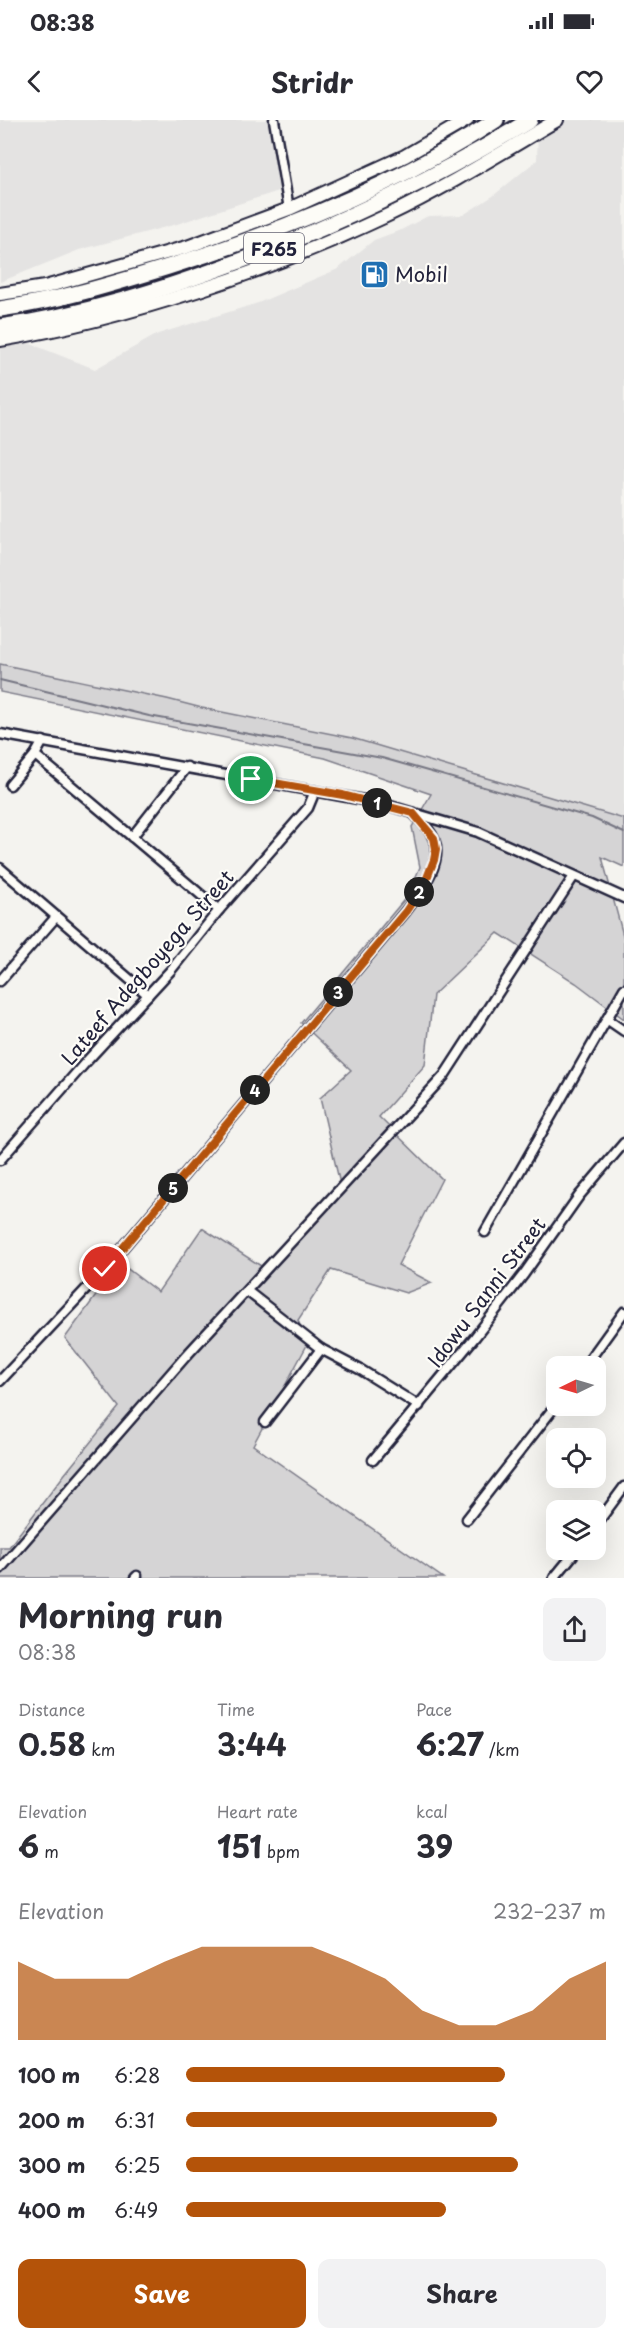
<!DOCTYPE html>
<html lang="en">
<head>
<meta charset="utf-8">
<style>
  body { margin:0; font-family:"Playpen Sans",sans-serif; background:#f2f2f3; color:#2b2b33; height:100vh; display:flex; flex-direction:column; font-size:22px; white-space:nowrap }
  * { box-sizing:border-box; margin:0 }
  p { font-size:20px; color:#7c7c81 }
  .icon { flex:none; width:33px; height:33px; fill:none; stroke:currentColor; stroke-width:2; stroke-linecap:round; stroke-linejoin:round }
  .map { position:relative; height:1458px; overflow:hidden }
  .panel { display:flex; flex-direction:column; background:#fff; flex:1 }
  .panel>* { flex:none }
  .needle { width:39px; rotate:265deg }
  .buttons { position:absolute; left:546px; top:1236px; display:grid; gap:12px }
  .buttons a { display:grid; place-items:center; width:60px; height:60px; border-radius:12px; background:#fff; box-shadow:0 6px 24px #0002; font-size:30px }
  .pin { position:absolute; display:grid; place-items:center; width:51px; height:51px; color:#fff; margin:-26px; border:3px solid #fff; border-radius:50%; box-shadow:0 2px 6px #0007 }
  .km { position:absolute; width:30px; height:30px; margin:-15px; border-radius:50%; background:#222; color:#fff; font-size:16px; line-height:30px; text-align:center }
  .round { display:grid; place-items:center; flex:none; width:63px; height:63px; border-radius:12px; background:#f2f2f3 }
  .headline { display:flex; align-items:center; justify-content:space-between; height:102px; padding:0 18px }
  h1 { font-size:33px; font-weight:700; line-height:45px }
  .stats { display:grid; grid-template-columns:repeat(3,1fr); gap:9px; height:102px; padding:6px 18px }
  .stats div { display:grid; align-content:center }
  .stats b { font-size:30px; font-weight:700 }
  .stats small { font-size:16px; font-weight:400 }
  .stats p { font-size:16px }
  .chart { height:168px; padding:12px 18px }
  .chart p { display:flex; justify-content:space-between }
  .chart svg { width:100%; height:108px; margin-top:6px; fill:#b45309; opacity:.7 }
  .cta { display:flex; gap:12px; margin-top:auto; padding:12px 18px }
  .cta a { flex:1; height:69px; border-radius:12px; background:#b45309; color:#fff; font-size:24px; font-weight:700; line-height:69px; text-align:center }
  .cta a+a { background:#f2f2f3; color:#2b2b33 }
  ul { padding:0 18px; list-style:none; font-size:20px }
  li { display:grid; grid-template-columns:96px 72px 1fr; align-items:center; height:45px }
  li i { height:15px; border-radius:8px; background:#b45309 }
  .status { display:flex; justify-content:space-between; align-items:center; height:42px; padding:0 30px; background:#fff; direction:ltr }
  .status svg { height:16px; fill:currentColor }
  header { display:flex; justify-content:space-between; align-items:center; height:78px; padding:0 18px; background:#fff; font-size:27px; font-weight:700 }
  .map>svg:first-child { display:block }
  .built { fill:#e4e3e2 }
  .green { fill:#d5d4d5; stroke:#7c7b88; stroke-width:1.5 }
  .lines { fill:none; stroke-linecap:round; stroke-linejoin:round }
  .stream { stroke:#757582; stroke-width:2 }
  .street-casing { stroke:#22223b; stroke-width:13 }
  .primary-casing { stroke:#22223b; stroke-width:16 }
  .highway-casing { stroke:#22223b; stroke-width:20 }
  .street { stroke:#fdfcf7; stroke-width:8 }
  .primary { stroke:#fdfcf7; stroke-width:12 }
  .highway { stroke:#fdfcf7; stroke-width:15 }
  .route-casing { stroke:#fff; stroke-width:12 }
  .route { stroke:#b45309; stroke-width:8 }
  .labels { text-anchor:middle; dominant-baseline:central; stroke-width:4.5; stroke-linejoin:round; paint-order:stroke }
  .shield { fill:#fdfcf7; stroke:#646373; stroke-width:1.5 }
  .shield-label { font-size:18px; font-weight:bold; fill:#22223b }
  .poi-label { font-size:20px; fill:#22223b; stroke:#fdfcf7; text-anchor:start }
  .street-label { font-size:20px; fill:#22223b; stroke:#fdfcf7 }
</style>
</head>
<body>
<div class="status"><b>08:38</b><svg viewBox="0 0 49 12"><path d="M0 12V9h3v3zM5 12V6h3v6zM10 12V3h3v9zM15 12V0h3v12zM26 1h20v11H26zM47 4h2v5h-2z"/></svg></div>
<header><svg class="icon" aria-label="back" viewBox="0 0 24 24"><path d="M15 5l-7 7 7 7"/></svg>Stridr<svg class="icon" aria-label="heart" viewBox="0 0 24 24"><path d="M12 20l-8-8c-3-5 5-10 8-4 3-6 11-1 8 4z"/></svg></header>
<div class="map">
<svg width="624" height="1458" viewBox="0 0 624 1458">
  <rect width="100%" height="100%" fill="#f4f3ef"/>
  <filter id="ink" filterUnits="userSpaceOnUse"><feTurbulence type="fractalNoise" baseFrequency=".0167" numOctaves="2"/><feDisplacementMap in="SourceGraphic" scale="12" xChannelSelector="R" yChannelSelector="G"/><feConvolveMatrix kernelMatrix="1 2 1 2 8 2 1 2 1" color-interpolation-filters="sRGB"/></filter>
  <g filter="url(#ink)">
    <g class="built">
      <path d="M0,0H273L288,68L177,104L79,130L0,162Z"/>
      <path d="M556,0H624V699L352,618L202,588L167,579L0,544V226L13,217L95,249L158,214L258,183L338,149L374,120L401,110L428,96L463,95L493,76L537,40L538,10Z"/>
    </g>
    <path class="green" d="M0,544L167,579L202,588L352,618L624,699V747L602,737L624,819V899L576,863L498,813L433,875L425,945L379,997L442,1059L398,1145L432,1163L406,1173L331,1150L298,1200L307,1225L253,1325L443,1458H0V1427H9L64,1355L119,1287L65,1218L106,1162L86,1139L100,1128L158,1172L202,1108L261,1146L340,1064L320,978L351,950L301,903L408,775L420,747L412,707L431,674L325,638L0,572Z"/>
    <g class="lines">
      <path class="stream" d="M0,560L149,596L382,638L592,698L624,713"/>
      <defs>
        <g id="street">
          <path d="M274,0L289,89"/>
          <path d="M0,614L380,683L478,712L624,778"/>
          <path d="M43,621L35,635L219,790"/>
          <path d="M10,665L35,635"/>
          <path d="M132,717L187,647"/>
          <path d="M0,748L148,875"/>
          <path d="M0,861L56,797"/>
          <path d="M608,900L624,911"/>
          <path d="M0,1040L85,943L171,850L219,790L308,688L315,671"/>
          <path d="M485,1112L624,869"/>
          <path d="M247,1171L321,1229L361,1250L419,1286"/>
          <path d="M585,1246L624,1192"/>
          <path d="M0,1261L105,1149L406,791C419,773 444,744 434,719C430,709 420,700 413,693"/>
          <path d="M265,1302L321,1229"/>
          <path d="M373,1340L475,1217L524,1154L579,1076L624,1023"/>
          <path d="M467,1399L556,1285"/>
          <path d="M596,1405L624,1367"/>
          <path d="M0,1449L186,1236L444,956L574,756"/>
          <path d="M135,1458L137,1456"/>
          <path d="M554,1458L577,1430"/>
        </g>
        <g id="primary">
          <path d="M0,174L45,167L187,127L289,89L405,36L467,0"/>
          <path d="M0,220C127,199 270,151 386,96C445,68 501,33 557,0"/>
        </g>
        <g id="highway">
          <path d="M0,189C57,181 113,164 168,147C280,112 397,65 496,0"/>
          <path d="M0,207C83,195 162,170 240,141C342,103 438,57 530,0"/>
        </g>
      </defs>
      <use href="#street" class="street-casing"/>
      <use href="#primary" class="primary-casing"/>
      <use href="#highway" class="highway-casing"/>
      <use href="#street" class="street"/>
      <use href="#primary" class="primary"/>
      <use href="#highway" class="highway"/>
    </g>
  </g>
  <g class="lines" filter="url(#ink)">
    <defs>
      <path id="route" d="M105,1149L406,791L425,763L434,740L436,729L434,718L413,693L343,675L251,659"/>
    </defs>
    <use href="#route" class="route-casing"/>
    <use href="#route" class="route"/>
  </g>
  <defs>
    <symbol id="fuel-square" viewBox="-11 -11 22 22"><rect x="-9" y="-9" width="18" height="18" rx="4" fill="#1f6fb2" stroke="#fdfcf7"/><path d="M-5.5-6h7V0h2V4h1.3V-2.5L3-4.5l.8-.8L6-3V5H2.5V1h-1V6h-7ZM-4.2-4.7v3.2H.2V-4.7Z" fill="#fff"/></symbol>
  </defs>
  <g fill-rule="evenodd">
    <use href="#fuel-square" x="358" y="138" width="33" height="33"/>
  </g>
  <g class="labels">
    <rect class="shield" x="244" y="113" width="60" height="30" rx="4.5"/>
    <g class="shield-label">
      <text x="274" y="128">F265</text>
    </g>
    <g class="poi-label">
      <text x="395" y="154">Mobil</text>
    </g>
    <g class="street-label">
      <text transform="translate(147 847) rotate(-49)">Lateef Adegboyega Street</text>
      <text transform="translate(486 1172) rotate(-53)">Idowu Sanni Street</text>
    </g>
  </g>
</svg>
<div class="buttons">
<a><svg class="needle" viewBox="-14 -14 28 28"><path d="M0-13l5 13h-10z" fill="#e53935"/><path d="M0 13l5-13h-10z" fill="#7c7c81"/></svg></a>
<a><svg class="icon" aria-label="locate" viewBox="0 0 24 24"><circle cx="12" cy="12" r="6"/><path d="M12 2v4M12 18v4M2 12h4M18 12h4"/></svg></a>
<a><svg class="icon" aria-label="layers" viewBox="0 0 24 24"><path d="M12 4l9 5-9 5-9-5zM3 14l9 5 9-5"/></svg></a>
</div>
<div class="pin" style="left:251px;top:659px;background:#1e9e55"><svg class="icon" aria-label="arrive" viewBox="0 0 24 24"><path d="M6 21V4h12l-3 4 3 4H6"/></svg></div>
<div class="pin" style="left:105px;top:1149px;background:#d93025"><svg class="icon" aria-label="check" viewBox="0 0 24 24"><path d="M5 12l5 5 9-10"/></svg></div>
<b class="km" style="left:377px;top:683px">1</b>
<b class="km" style="left:419px;top:772px">2</b>
<b class="km" style="left:338px;top:872px">3</b>
<b class="km" style="left:255px;top:970px">4</b>
<b class="km" style="left:173px;top:1068px">5</b>
</div>
<section class="panel">
<div class="headline"><div><h1>Morning run</h1><p>08:38</p></div><a class="round"><svg class="icon" aria-label="share" viewBox="0 0 24 24"><path d="M12 15V3M7 8l5-5 5 5M5 13v7h14v-7"/></svg></a></div>
<div class="stats">
<div><p>Distance</p><b>0.58<small> km</small></b></div>
<div><p>Time</p><b>3:44</b></div>
<div><p>Pace</p><b>6:27<small> /km</small></b></div>
</div>
<div class="stats">
<div><p>Elevation</p><b>6<small> m</small></b></div>
<div><p>Heart rate</p><b>151<small> bpm</small></b></div>
<div><p>kcal</p><b>39</b></div>
</div>
<div class="chart"><p><span>Elevation</span>232–237 m</p>
<svg viewBox="0 0 160 44" preserveAspectRatio="none"><path d="M0 44V12L10 19L20 19L30 19L40 12L50 6L60 6L70 6L80 6L90 12L100 19L110 32L120 38L130 38L140 32L150 19L160 12V44z"/></svg>
</div>
<ul>
<li><b>100 m</b>6:28<i style="width:76%"></i></li>
<li><b>200 m</b>6:31<i style="width:74%"></i></li>
<li><b>300 m</b>6:25<i style="width:79%"></i></li>
<li><b>400 m</b>6:49<i style="width:62%"></i></li>
</ul>
<div class="cta"><a>Save</a><a>Share</a></div>
</section>
</body>
</html>
